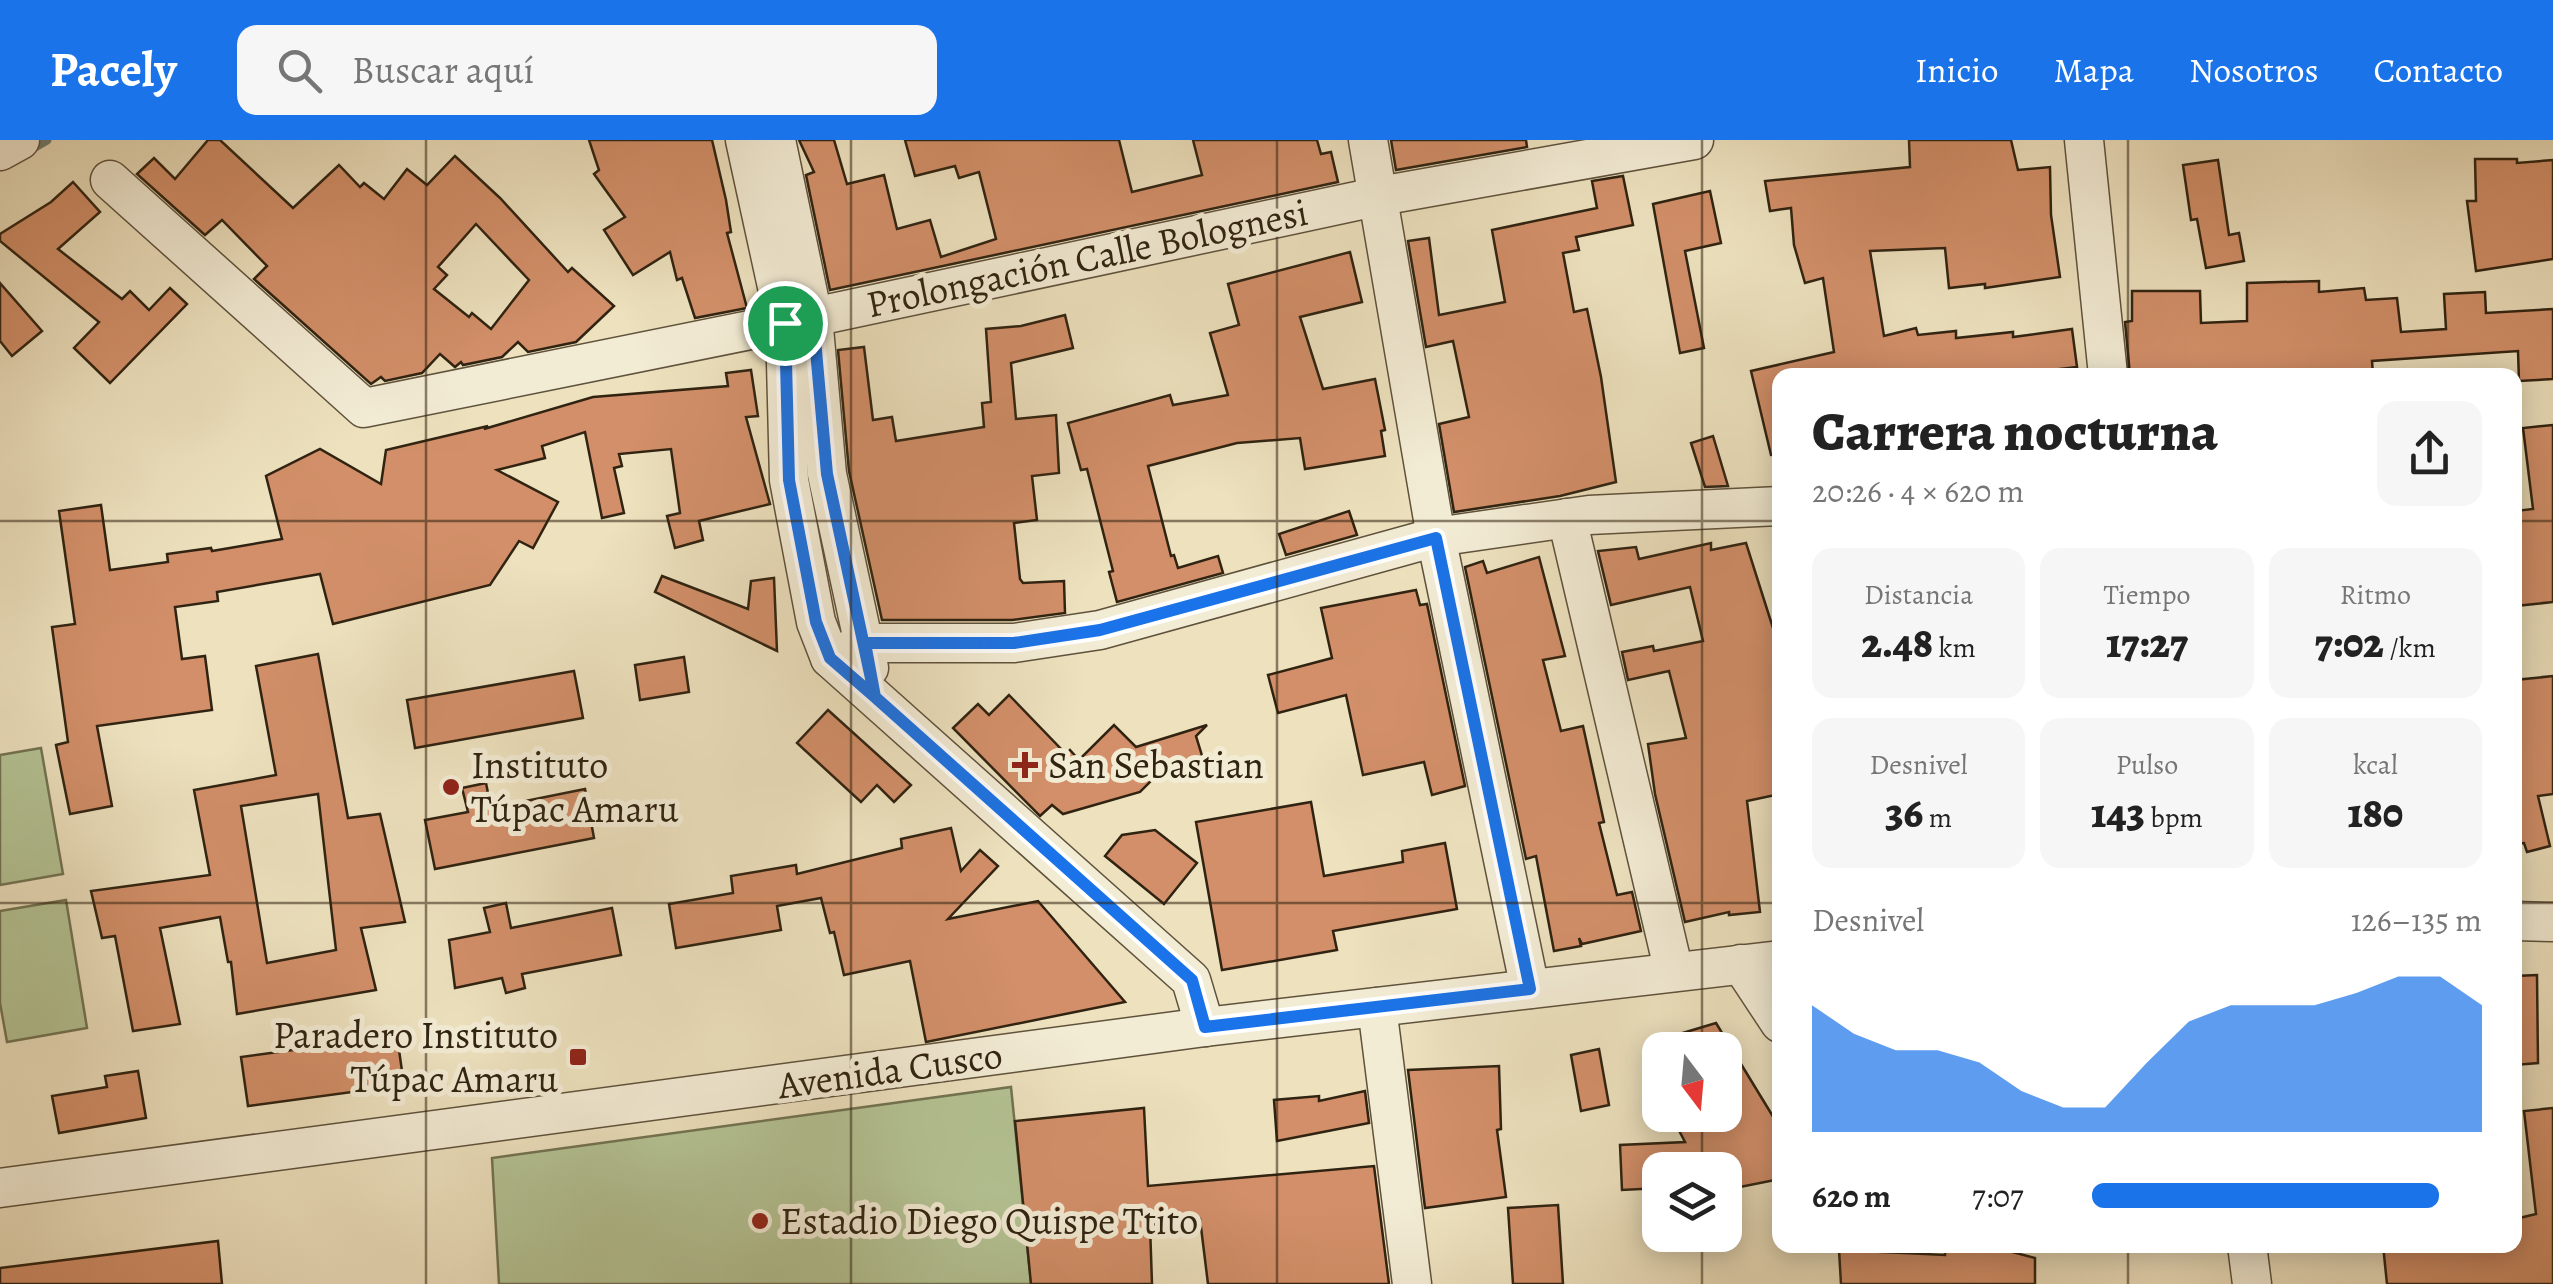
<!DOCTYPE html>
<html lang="es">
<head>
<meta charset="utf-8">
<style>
  body { margin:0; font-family:Alegreya,serif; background:#f6f6f6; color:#222; height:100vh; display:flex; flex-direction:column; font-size:38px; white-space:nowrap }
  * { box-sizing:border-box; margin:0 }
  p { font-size:32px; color:#767676 }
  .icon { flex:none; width:55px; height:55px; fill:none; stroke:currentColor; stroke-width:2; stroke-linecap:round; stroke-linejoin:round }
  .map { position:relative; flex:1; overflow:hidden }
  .drawer { position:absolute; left:1772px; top:228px; width:750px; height:885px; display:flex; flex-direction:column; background:#fff; border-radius:20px; box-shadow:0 5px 25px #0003 }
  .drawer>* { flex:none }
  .needle { width:65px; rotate:164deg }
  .buttons { position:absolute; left:1642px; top:892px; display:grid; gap:20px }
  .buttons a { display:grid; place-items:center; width:100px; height:100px; border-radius:20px; background:#fff; box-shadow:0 5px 25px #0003; font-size:50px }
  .pin { position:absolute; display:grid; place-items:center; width:85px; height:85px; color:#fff; margin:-42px; border:5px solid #fff; border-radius:50%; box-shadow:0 2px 10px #0007 }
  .round { display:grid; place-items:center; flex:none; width:105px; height:105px; border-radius:20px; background:#f6f6f6 }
  .head { display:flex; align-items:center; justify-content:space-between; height:170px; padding:0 40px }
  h1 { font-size:55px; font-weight:800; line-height:75px }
  .metrics { display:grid; grid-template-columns:repeat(3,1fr); gap:15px; height:170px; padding:10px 40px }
  .metrics div { display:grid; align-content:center; border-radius:20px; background:#f6f6f6; text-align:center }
  .metrics b { font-size:42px; font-weight:800 }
  .metrics small { font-size:28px; font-weight:400 }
  .metrics p { font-size:28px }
  .chart { height:280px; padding:20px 40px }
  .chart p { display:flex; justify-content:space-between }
  .chart svg { width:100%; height:180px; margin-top:10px; fill:#1a73e8; opacity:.7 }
  ul { padding:0 40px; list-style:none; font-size:32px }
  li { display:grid; grid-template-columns:160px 120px 1fr; align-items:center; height:75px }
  li i { height:25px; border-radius:12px; background:#1a73e8 }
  header { display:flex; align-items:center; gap:60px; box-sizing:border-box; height:140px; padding:0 50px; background:#1a73e8; color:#fff }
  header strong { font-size:48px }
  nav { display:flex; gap:55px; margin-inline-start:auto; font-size:35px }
  .search { width:700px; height:90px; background:#f6f6f6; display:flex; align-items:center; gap:25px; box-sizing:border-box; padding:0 35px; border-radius:20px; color:#767676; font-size:38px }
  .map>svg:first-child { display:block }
  .green { fill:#b4c394; stroke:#727352; stroke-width:2.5 }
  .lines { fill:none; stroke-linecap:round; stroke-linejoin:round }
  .stream { stroke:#6f7f72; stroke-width:9 }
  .building { fill:#d28f69; stroke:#302311; stroke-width:2.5; fill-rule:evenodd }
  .minor-casing { stroke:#5f523c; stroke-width:41 }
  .minor { stroke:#f3ecd5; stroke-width:38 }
  .route-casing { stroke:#fff; stroke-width:20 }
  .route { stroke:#1a73e8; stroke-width:12 }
  .grid { fill:none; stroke:#302311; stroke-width:2.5; stroke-opacity:0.55 }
  .poi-dot { fill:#8f2418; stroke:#f3ecd5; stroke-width:4 }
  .labels { text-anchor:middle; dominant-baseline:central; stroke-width:10; stroke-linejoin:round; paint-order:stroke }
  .street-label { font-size:38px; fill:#302311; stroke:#f3ecd5 }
  .poi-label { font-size:38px; fill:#302311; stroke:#f3ecd5; text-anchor:start }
</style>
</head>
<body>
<header>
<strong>Pacely</strong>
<div class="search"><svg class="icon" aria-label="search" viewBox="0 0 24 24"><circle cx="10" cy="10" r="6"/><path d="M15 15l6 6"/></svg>Buscar aquí</div>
<nav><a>Inicio</a><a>Mapa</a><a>Nosotros</a><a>Contacto</a></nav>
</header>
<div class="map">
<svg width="2553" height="1144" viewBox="0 0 2553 1144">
  <rect width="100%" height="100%" fill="#ede1be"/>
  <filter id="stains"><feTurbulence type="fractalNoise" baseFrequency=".002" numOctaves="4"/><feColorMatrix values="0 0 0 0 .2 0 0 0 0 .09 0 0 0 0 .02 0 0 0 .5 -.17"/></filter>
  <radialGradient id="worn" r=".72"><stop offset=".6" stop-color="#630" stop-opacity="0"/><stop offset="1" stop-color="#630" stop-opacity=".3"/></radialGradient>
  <g class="green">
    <path d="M41,608L63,734L0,745V615Z"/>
    <path d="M66,760L87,888L7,902L0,863V771Z"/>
    <path d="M1011,947L1031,1144H499L492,1018Z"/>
  </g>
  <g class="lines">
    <path class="stream" d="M28,11L47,0"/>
  </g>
  <g class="building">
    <path d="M208,0H220L293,68L339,25L360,47L364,43L384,59L407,29L427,45L455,16L500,58L568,132L572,128L614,166L576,202L528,212L518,202L502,217L463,225L461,222L455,227L440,214L422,233L385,241L381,237L371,244L254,139L267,126L222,80L205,95L137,34L154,18L175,39ZM476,84L529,140L491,189L472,173L469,177L434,149L447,135L438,127Z"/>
    <path d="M589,0H712L726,60L731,92L727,93L747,168L695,178L682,138L677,140L670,112L633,135L604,90L625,77L594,34L599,30Z"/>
    <path d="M799,0H834L847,44L884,35L897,89L930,80L941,117L996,99L979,32L959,38L955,26L915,36L905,0H1119L1132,52L1202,35L1193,0H1317L1321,14L1331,12L1338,42L830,150L806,35L814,32Z"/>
    <path d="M1391,0H1526L1527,7L1396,30Z"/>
    <path d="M1909,0H2011L2018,30L2050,27L2051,75L2060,137L1985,148V144L1949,148L1945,108L1870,111L1884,196L1916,188L1918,195L1956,191V198L2013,192V197L2072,189L2077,227L2007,235H1780V314L1771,315L1751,231L1834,212L1823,138L1805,143L1794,105L1791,68L1770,71L1765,41L1910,27Z"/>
    <path d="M2475,19H2517V23L2553,20V119L2476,131L2467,61H2476Z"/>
    <path d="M2218,20L2229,95L2239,93L2244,121L2206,128L2197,79L2191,80L2183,25Z"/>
    <path d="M1623,36L1633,85L1576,97L1579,110L1563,113L1574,172L1587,169L1601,237L1616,342L1560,356L1454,372L1439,284L1469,277L1453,201L1426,207L1408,101L1429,98L1439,175L1505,162L1492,90L1597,68L1592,41Z"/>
    <path d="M73,42L100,72L58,109L122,159L130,151L149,170L170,148L187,164L110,243L74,208L99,182L0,101V94L51,62Z"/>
    <path d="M1710,51L1721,103L1685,111L1704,208L1680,213L1653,64Z"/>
    <path d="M1350,112L1362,162L1300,177L1323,249L1375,239L1385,290L1381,291L1385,316L1305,329L1300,298L1237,303L1148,326L1171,416L1174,415L1178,428L1218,416L1223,433L1117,462L1109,432L1113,431L1087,329L1081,330L1068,283L1170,255L1173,265L1228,255L1210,193L1239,185L1228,144Z"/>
    <path d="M2319,141V152L2364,148L2366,160L2397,158L2401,192L2446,189L2444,154L2485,152L2486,173L2553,169V239L2519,241L2518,211L2372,221L2373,235H2130L2125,182L2132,181V151H2200L2201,183L2247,181V143Z"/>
    <path d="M0,143L42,191L12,216L0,201Z"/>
    <path d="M1065,175L1073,208L1011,223L1016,279L1056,275L1059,333L1032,336L1037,380L1014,383L1020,439L1023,443L1064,441L1065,473L1012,480H882L849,331L838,210L864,207L873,280L892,277L896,301L984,287L982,263L991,262L986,189L1021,186Z"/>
    <path d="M751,230L758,276L746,277L770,364L699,381L703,400L675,408L667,376L680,373L671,309L619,314L622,326L614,328L624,373L602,378L585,292L542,306L545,318L497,330L558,362L533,408L519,401L490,445L333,484L320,434L217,452L218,461L175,467L182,519L205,516L212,570L97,586L112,666L70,674L56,605L68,602L52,487L75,484L59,371L101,365L110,430L168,422L167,414L211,408L212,411L282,399L266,336L320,309L381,344L386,310L488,286L484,289L593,257L728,246L726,233Z"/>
    <path d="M2553,285V462L2515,466V371L2533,369L2523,288Z"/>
    <path d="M1713,296L1728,346L1705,347L1691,303Z"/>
    <path d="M1349,371L1357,395L1286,415L1279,394Z"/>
    <path d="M1711,403V410L1746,403L1780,510V654L1747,661L1760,772L1729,775V772L1685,782L1655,654L1648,604L1686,598L1669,531L1628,540L1622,512L1653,506L1654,511L1703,501L1690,447L1611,465L1598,411L1636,407L1639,419Z"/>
    <path d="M1539,417L1565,516L1543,520L1561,591L1583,586L1604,682L1599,683L1617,755L1632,752L1641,791L1582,804L1579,798L1581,806L1554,811L1536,716L1526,719L1465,427L1483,421L1487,433Z"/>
    <path d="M662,436L748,469L751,441L774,438L777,511L655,452Z"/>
    <path d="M1416,450L1420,465L1427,464L1465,646L1432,655L1424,622L1363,635L1346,555L1278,573L1268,535L1332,518L1321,468Z"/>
    <path d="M318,514L348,678L380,674L405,782L361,788L376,850L237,874L231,822H228L220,777L160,788L180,884L133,891L115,796L102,798L91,751L210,735L194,650L276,635L256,526ZM318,654L336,810L267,823L241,666Z"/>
    <path d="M684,517L689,552L640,560L635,525Z"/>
    <path d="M574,531L583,578L415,608L407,560Z"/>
    <path d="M2553,536V654L2538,656L2550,706L2527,712L2524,703L2515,704V540Z"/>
    <path d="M1009,555L1066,614L1070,610L1079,620L1114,585L1136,607L1207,585L1196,596L1207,632L1179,640L1173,619L1140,652L1063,674L1052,665L1040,676L953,588L978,564L989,575Z"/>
    <path d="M828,570L911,645L894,662L877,645L861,662L797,603Z"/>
    <path d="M486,643L491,668L585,649L594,698L435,729L425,680L468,672L462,648Z"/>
    <path d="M1311,662L1324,736L1403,722L1402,711L1445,703L1457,769L1333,791L1337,810L1222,830L1196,682Z"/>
    <path d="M951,688L961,731L980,710L998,726L948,779L1038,761L1125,862L926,902L910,821L844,835L834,792L830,793L821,758L777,766L781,790L676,808L669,764L733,753L731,736L796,725L797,734L902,708L901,699Z"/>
    <path d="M1155,690L1197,723L1164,764L1105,716L1122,695Z"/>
    <path d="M506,763L511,788L612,768L621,815L522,834L525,848L506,853L502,838L455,848L449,800L490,792L484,768Z"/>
    <path d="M2537,835L2538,923L2515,925V836Z"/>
    <path d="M1716,883L1780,988V1039L1725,1050V1030H1660V1048L1622,1050L1620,1005L1685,1002L1671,975H1725V910H1647L1646,904Z"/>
    <path d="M397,896L404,945L248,966L241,917Z"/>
    <path d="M1599,909L1609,965L1581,971L1571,915Z"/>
    <path d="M1499,926L1501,989L1497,990L1506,1057L1425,1068L1408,930Z"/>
    <path d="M138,931L146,978L59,993L52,956L107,947L105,936Z"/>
    <path d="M1365,951L1369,983L1277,1001L1274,960L1319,956V961Z"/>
    <path d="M1144,968L1148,1046L1374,1026L1389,1144H1208L1200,1079L1150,1085L1152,1144H1031L1015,981Z"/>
    <path d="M2553,968V1144H2387L2383,1105H2515V1079L2536,1074L2524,971Z"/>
    <path d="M1558,1065L1563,1144H1513L1508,1068Z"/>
    <path d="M218,1101L222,1144H0V1128Z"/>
    <path d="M1945,1105H1986L2035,1118V1144H1841L1839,1110L1945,1115Z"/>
  </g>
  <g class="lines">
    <defs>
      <g id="minor">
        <path d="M745,0L785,183L789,340L816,482L830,518L1191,840L1205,887"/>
        <path d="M776,0L813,177L827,334L869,528"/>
        <path d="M1368,0L1436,397L1530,849"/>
        <path d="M2084,0L2108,235"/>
        <path d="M0,11L20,0"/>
        <path d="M110,40L364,268L785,183L1380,56L1694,0"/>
        <path d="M1567,378L1674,832"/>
        <path d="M830,518L865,503H1014L1100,490L1436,397L1589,375L1780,366"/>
        <path d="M2515,781L2553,782"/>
        <path d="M1741,824L1780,883"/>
        <path d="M1377,867L1412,1144"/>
        <path d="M0,1048L1205,887L1780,820"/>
        <path d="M2247,1105L2252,1144"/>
      </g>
    </defs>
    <use href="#minor" class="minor-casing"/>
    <use href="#minor" class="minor"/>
  </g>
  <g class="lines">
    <defs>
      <path id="route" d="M785,183L789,340L816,482L830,518L875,557L865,503H1014L1100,490L1436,398L1530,849L1205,887L1192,840L875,557L827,334L813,177L785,183"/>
    </defs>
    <use href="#route" class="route-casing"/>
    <use href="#route" class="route"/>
  </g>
  <path class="grid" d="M426,0V1144M851,0V1144M1277,0V1144M1702,0V910M2128,0V235M0,381H1780M2515,381H2553M0,763H1780M2515,763H2553M1702,975V1030M1702,1095V1144M2128,1105V1144"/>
  <g class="poi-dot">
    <path d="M1020 610h10v10h10v10h-10v10h-10v-10h-10v-10h10z"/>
    <circle cx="451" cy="647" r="10"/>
    <rect x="568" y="907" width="20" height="20" rx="5"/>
    <circle cx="760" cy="1081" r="10"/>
  </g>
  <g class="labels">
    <g class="street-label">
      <text transform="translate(1087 118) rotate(-12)">Prolongación Calle Bolognesi</text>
      <text transform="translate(890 930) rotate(-8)">Avenida Cusco</text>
    </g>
    <g class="poi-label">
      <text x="471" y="625">Instituto<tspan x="471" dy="44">Túpac Amaru</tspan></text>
      <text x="1048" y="625">San Sebastian</text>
      <text x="558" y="895" text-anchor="end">Paradero Instituto<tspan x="558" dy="44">Túpac Amaru</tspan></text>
      <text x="780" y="1081">Estadio Diego Quispe Ttito</text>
    </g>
  </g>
  <rect width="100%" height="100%" filter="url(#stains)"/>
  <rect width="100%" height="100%" fill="url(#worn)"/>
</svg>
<div class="buttons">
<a><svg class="needle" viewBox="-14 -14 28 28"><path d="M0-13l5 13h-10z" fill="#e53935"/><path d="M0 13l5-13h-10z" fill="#767676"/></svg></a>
<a><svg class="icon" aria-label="layers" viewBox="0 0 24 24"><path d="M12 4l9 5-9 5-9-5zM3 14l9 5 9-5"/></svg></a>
</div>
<div class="pin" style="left:785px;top:183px;background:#1e9e55"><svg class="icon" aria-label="arrive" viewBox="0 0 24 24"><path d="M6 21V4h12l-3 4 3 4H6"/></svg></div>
<section class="drawer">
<div class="head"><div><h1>Carrera nocturna</h1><p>20:26 · 4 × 620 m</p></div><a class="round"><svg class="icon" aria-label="share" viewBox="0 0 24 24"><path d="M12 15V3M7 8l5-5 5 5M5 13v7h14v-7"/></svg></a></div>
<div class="metrics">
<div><p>Distancia</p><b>2.48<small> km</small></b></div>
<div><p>Tiempo</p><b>17:27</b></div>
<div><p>Ritmo</p><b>7:02<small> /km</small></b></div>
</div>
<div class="metrics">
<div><p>Desnivel</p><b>36<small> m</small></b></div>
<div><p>Pulso</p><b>143<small> bpm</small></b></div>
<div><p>kcal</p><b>180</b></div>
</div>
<div class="chart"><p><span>Desnivel</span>126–135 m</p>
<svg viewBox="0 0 160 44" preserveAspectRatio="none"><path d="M0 44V13L10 20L20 24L30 24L40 27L50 34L60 38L70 38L80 27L90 17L100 13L110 13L120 13L130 10L140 6L150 6L160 13V44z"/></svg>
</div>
<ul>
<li><b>620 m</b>7:07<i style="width:89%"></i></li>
</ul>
</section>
</div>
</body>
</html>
